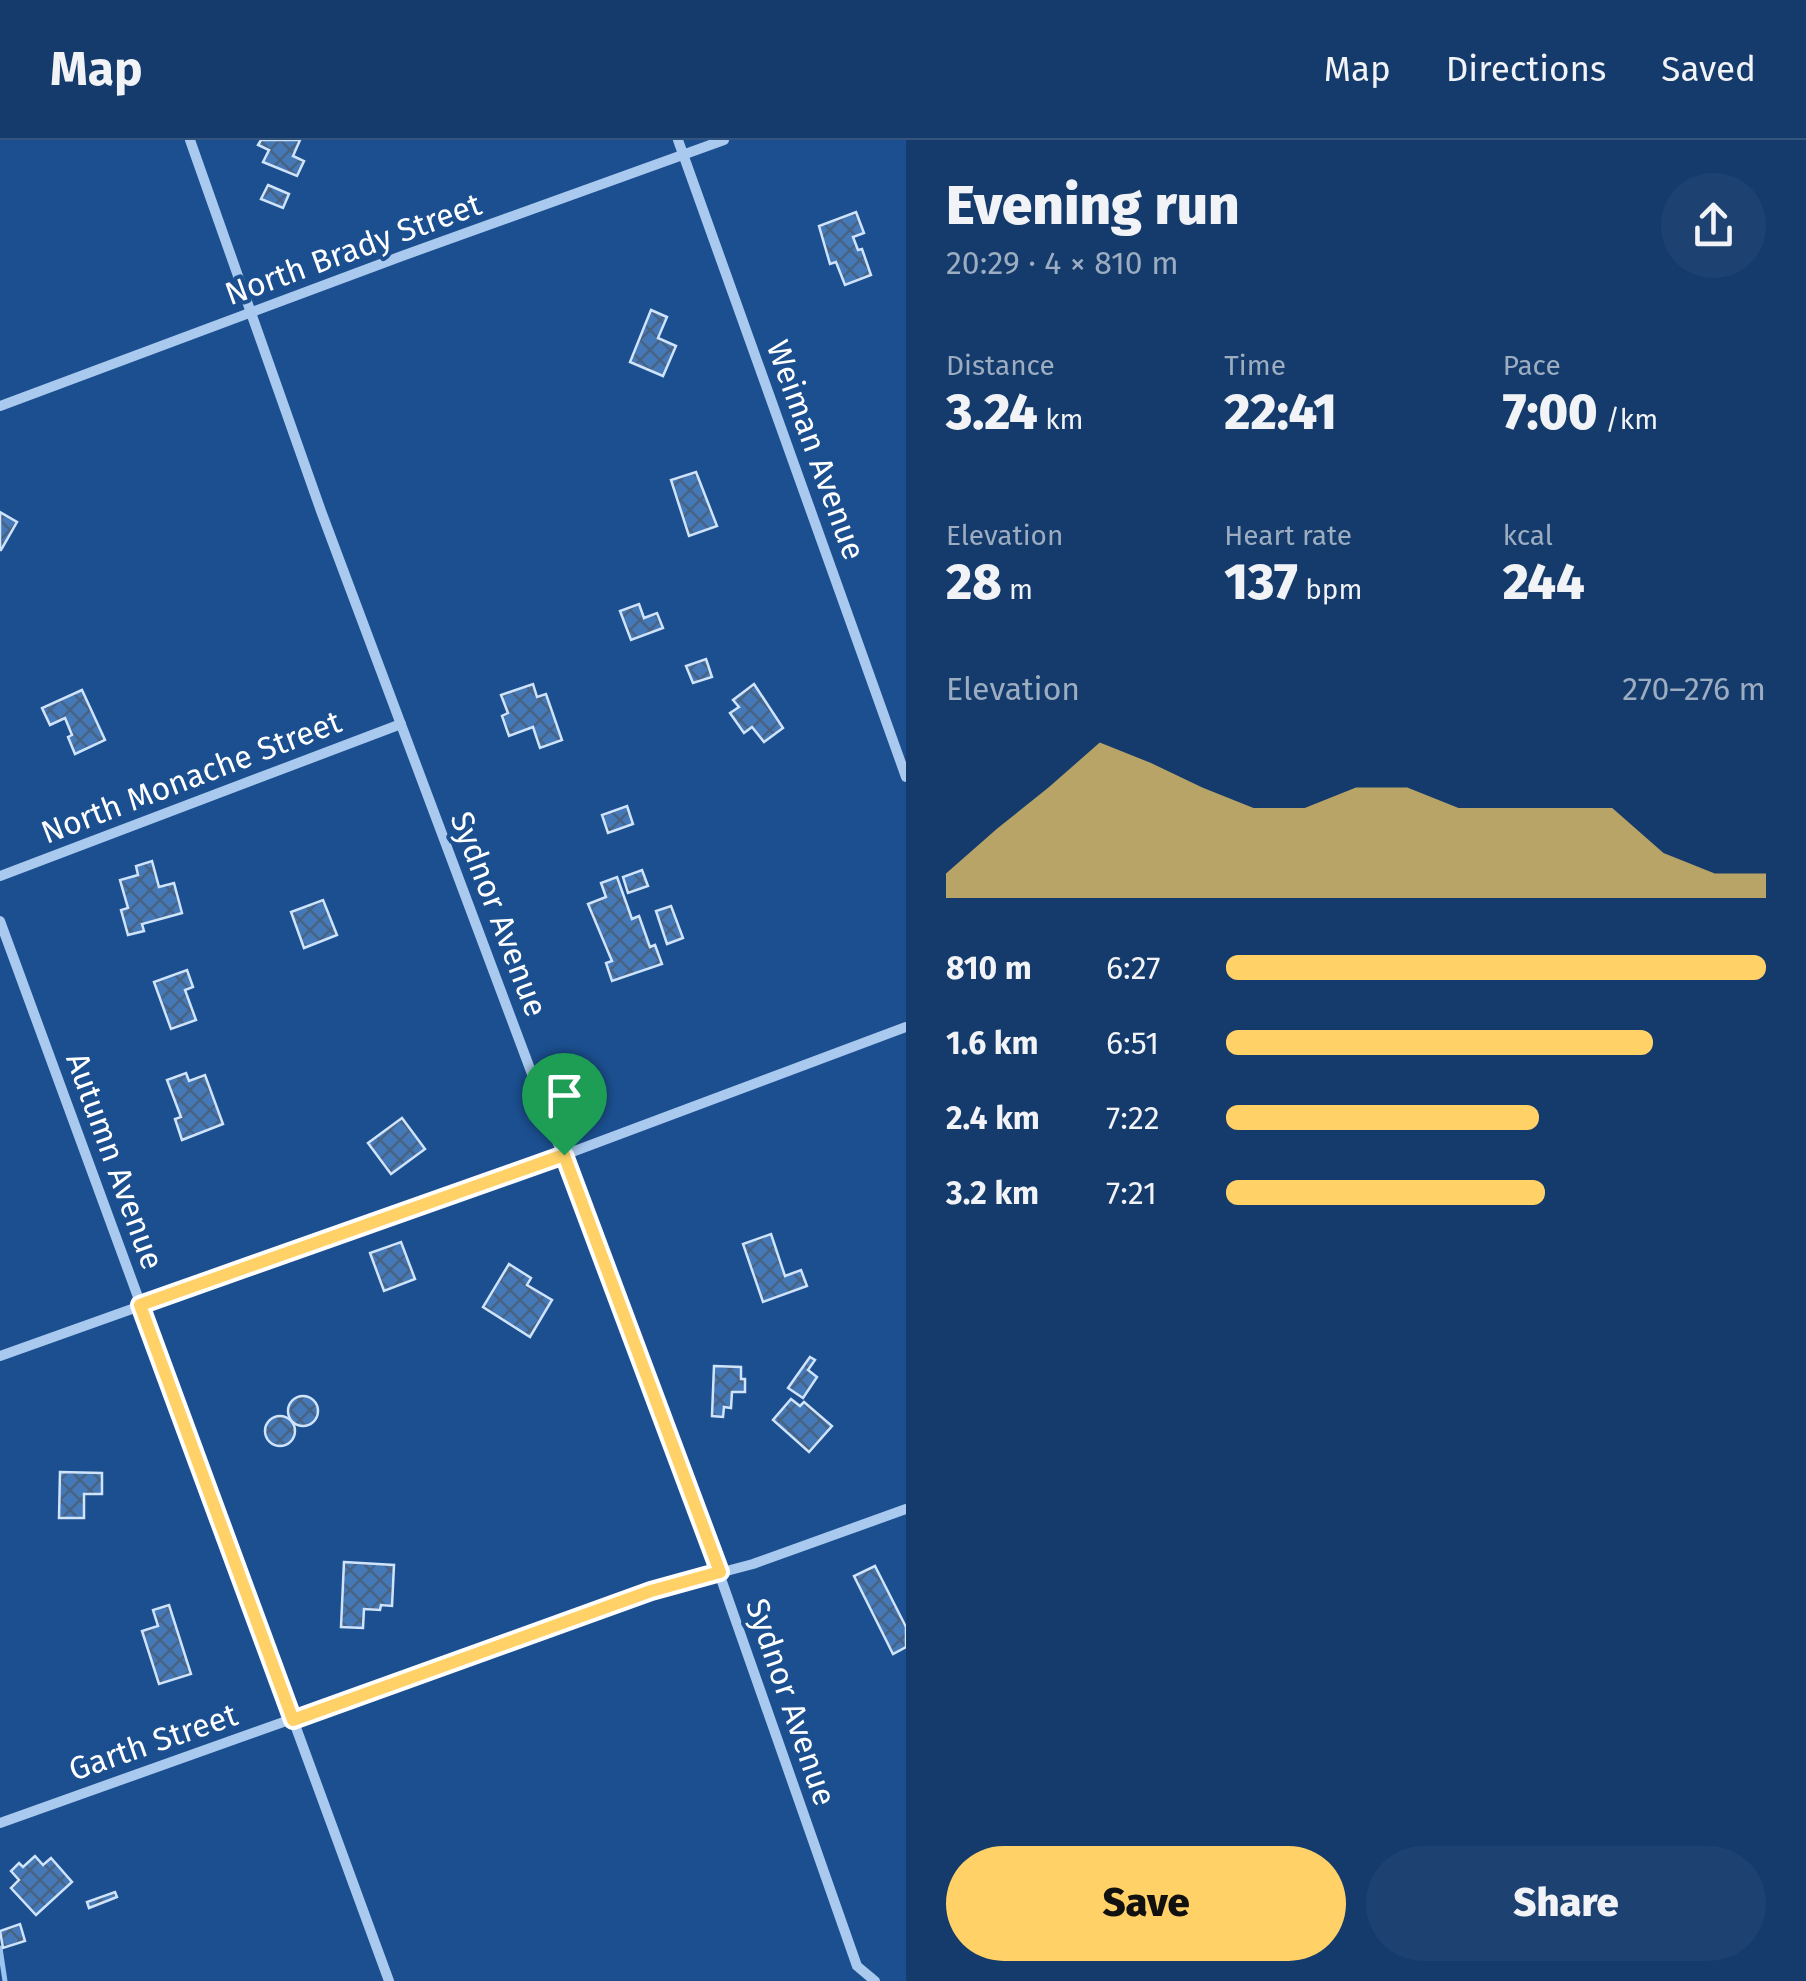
<!DOCTYPE html>
<html lang="en">
<head>
<meta charset="utf-8">
<style>
  body { margin:0; font-family:"Fira Sans",sans-serif; background:#1d4271; color:#f1f3f6; height:100vh; display:flex; flex-direction:column; font-size:38px; white-space:nowrap }
  * { box-sizing:border-box; margin:0 }
  p { font-size:32px; color:#9dadc1 }
  .icon { flex:none; width:55px; height:55px; fill:none; stroke:currentColor; stroke-width:2; stroke-linecap:round; stroke-linejoin:round }
  .map { position:relative; flex:1; overflow:hidden }
  .side { display:flex; flex-direction:column; background:#143b6b; width:900px }
  .side>* { flex:none }
  .pin { position:absolute; display:grid; place-items:center; width:85px; height:85px; color:#fff; margin:-102px -42px; border-radius:50% 50% 50% 0; rotate:-45deg; box-shadow:0 0 10px #0007 }
  .pin .icon { rotate:45deg }
  .round { display:grid; place-items:center; flex:none; width:105px; height:105px; border-radius:52px; background:#1d4271 }
  .overview { display:flex; align-items:center; justify-content:space-between; height:170px; padding:0 40px }
  h1 { font-size:55px; font-weight:800; line-height:75px }
  .stats { display:grid; grid-template-columns:repeat(3,1fr); gap:15px; height:170px; padding:10px 40px }
  .stats div { display:grid; align-content:center }
  .stats b { font-size:50px; font-weight:800 }
  .stats small { font-size:28px; font-weight:400 }
  .stats p { font-size:28px }
  .chart { height:280px; padding:20px 40px }
  .chart p { display:flex; justify-content:space-between }
  .chart svg { width:100%; height:180px; margin-top:10px; fill:#ffd166; opacity:.7 }
  .action { display:flex; gap:20px; margin-top:auto; padding:20px 40px }
  .action a { flex:1; height:115px; border-radius:60px; background:#ffd166; color:#111; font-size:40px; font-weight:800; line-height:115px; text-align:center }
  .action a+a { background:#1d4271; color:#f1f3f6 }
  ul { padding:0 40px; list-style:none; font-size:32px }
  li { display:grid; grid-template-columns:160px 120px 1fr; align-items:center; height:75px }
  li i { height:25px; border-radius:12px; background:#ffd166 }
  header { display:flex; align-items:center; gap:60px; box-sizing:border-box; height:140px; padding:0 50px; background:#143b6b; border-bottom:2px solid #33557e }
  header strong { font-size:48px }
  nav { display:flex; gap:55px; margin-inline-start:auto; font-size:35px }
  main { display:flex; flex:1; min-height:0 }
  .map>svg:first-child { display:block }
  .lines { fill:none; stroke-linecap:round; stroke-linejoin:round }
  .stream { stroke:#9cc4f0; stroke-width:5 }
  .building { fill:url(#building-cross-hatch); stroke:#cfe3fa; stroke-width:2.5 }
  .minor { stroke:#a9c9ee; stroke-width:10 }
  .route-casing { stroke:#fff; stroke-width:20 }
  .route { stroke:#ffd166; stroke-width:12 }
  .labels { text-anchor:middle; dominant-baseline:central; stroke-width:8; stroke-linejoin:round; paint-order:stroke }
  .street-label { font-size:32px; fill:#fff; stroke:#1b4f8f }
</style>
</head>
<body>
<header>
<strong>Map</strong>
<nav><a>Map</a><a>Directions</a><a>Saved</a></nav>
</header>
<main>
<div class="map">
<svg width="906" height="1841" viewBox="0 0 906 1841">
  <defs>
    <pattern id="building-cross-hatch" width="8" height="8" patternUnits="userSpaceOnUse" patternTransform="scale(2.5)"><rect width="8" height="8" fill="#4478b7"/><path d="M0 0l8 8M0 8l8-8" fill="none" stroke="#486282"/></pattern>
  </defs>
  <rect width="100%" height="100%" fill="#1b4f8f"/>
  <g class="lines">
    <path class="stream" d="M0,1808L5,1841"/>
  </g>
  <g class="building">
    <path d="M261,0H300L293,16L304,21L297,36L263,22L269,10L258,5Z"/>
    <path d="M268,45L289,54L283,68L261,59Z"/>
    <path d="M856,72L864,93L853,97L858,110L862,109L871,135L845,145L836,122L830,124L819,86Z"/>
    <path d="M651,170L667,177L658,198L676,206L663,236L630,222Z"/>
    <path d="M696,332L717,386L689,396L671,340Z"/>
    <path d="M0,372L17,382L1,410H0Z"/>
    <path d="M639,464L644,478L657,473L663,488L631,500L620,471Z"/>
    <path d="M706,519L712,537L693,543L686,526Z"/>
    <path d="M533,544L537,557L546,554L562,600L540,608L533,587L509,596L502,576L508,573L501,555Z"/>
    <path d="M754,544L783,588L764,602L752,587L744,593L730,573L739,567L733,560Z"/>
    <path d="M82,550L105,600L75,614L68,597L72,595L65,578L50,585L42,568Z"/>
    <path d="M627,666L633,684L608,693L602,675Z"/>
    <path d="M152,721L159,747L174,743L182,773L142,784L144,791L128,795L121,770L128,768L120,740L138,735L136,726Z"/>
    <path d="M642,730L648,746L628,753L623,737Z"/>
    <path d="M617,737L632,779L639,776L650,807L655,805L662,824L612,841L606,823L612,821L588,764L606,757L601,743Z"/>
    <path d="M323,760L337,795L304,808L291,772Z"/>
    <path d="M671,766L683,798L667,804L656,771Z"/>
    <path d="M187,830L193,847L185,850L196,880L171,889L154,842Z"/>
    <path d="M186,933L189,941L205,935L223,984L182,1000L175,979L181,977L167,940Z"/>
    <path d="M402,978L425,1009L391,1034L368,1003Z"/>
    <path d="M771,1094L785,1136L801,1130L807,1146L763,1162L743,1104Z"/>
    <path d="M401,1102L415,1139L384,1151L370,1113Z"/>
    <path d="M509,1124L531,1138L527,1145L552,1160L530,1197L483,1167Z"/>
    <path d="M810,1217L815,1220L808,1230L817,1237L803,1258L788,1248Z"/>
    <path d="M714,1226L741,1227V1239H745V1252H732L731,1268L724,1267L723,1277L712,1276Z"/>
    <circle cx="303" cy="1271" r="15"/>
    <path d="M791,1259L800,1266L804,1262L832,1286L809,1312L773,1280Z"/>
    <circle cx="280" cy="1291" r="15"/>
    <path d="M60,1332L102,1333V1354H84V1378H59Z"/>
    <path d="M344,1422L394,1425L392,1466L381,1465L380,1470L364,1469L363,1488L341,1487Z"/>
    <path d="M875,1426L906,1487V1507L893,1514L854,1436Z"/>
    <path d="M169,1465L191,1534L159,1544L142,1491L158,1486L153,1470Z"/>
    <path d="M35,1716L43,1725L51,1718L72,1742L36,1775L11,1748L19,1740L11,1731L19,1723L23,1727Z"/>
    <path d="M115,1752L117,1757L89,1768L87,1762Z"/>
    <path d="M20,1784L25,1801L3,1808L0,1791Z"/>
  </g>
  <g class="lines">
    <g class="minor">
      <path d="M190,0L321,371L719,1433L857,1826L875,1841"/>
      <path d="M678,0L906,637"/>
      <path d="M0,266L402,116L724,0"/>
      <path d="M0,736L401,584"/>
      <path d="M0,781L389,1841"/>
      <path d="M0,1216L564,1015L906,887"/>
      <path d="M0,1683L651,1451L753,1424L906,1369"/>
    </g>
  </g>
  <g class="lines">
    <defs>
      <path id="route" d="M564,1015L720,1432L651,1451L293,1580L140,1165Z"/>
    </defs>
    <use href="#route" class="route-casing"/>
    <use href="#route" class="route"/>
  </g>
  <g class="labels">
    <g class="street-label">
      <text transform="translate(353 109) rotate(-20)">North Brady Street</text>
      <text transform="translate(816 310) rotate(70)">Weiman Avenue</text>
      <text transform="translate(191 637) rotate(-21)">North Monache Street</text>
      <text transform="translate(499 774) rotate(69)">Sydnor Avenue</text>
      <text transform="translate(115 1021) rotate(70)">Autumn Avenue</text>
      <text transform="translate(791 1562) rotate(71)">Sydnor Avenue</text>
      <text transform="translate(153 1602) rotate(-19)">Garth Street</text>
    </g>
  </g>
</svg>
<div class="pin" style="left:564px;top:1015px;background:#1e9e55"><svg class="icon" aria-label="arrive" viewBox="0 0 24 24"><path d="M6 21V4h12l-3 4 3 4H6"/></svg></div>
</div>
<section class="side">
<div class="overview"><div><h1>Evening run</h1><p>20:29 · 4 × 810 m</p></div><a class="round"><svg class="icon" aria-label="share" viewBox="0 0 24 24"><path d="M12 15V3M7 8l5-5 5 5M5 13v7h14v-7"/></svg></a></div>
<div class="stats">
<div><p>Distance</p><b>3.24<small> km</small></b></div>
<div><p>Time</p><b>22:41</b></div>
<div><p>Pace</p><b>7:00<small> /km</small></b></div>
</div>
<div class="stats">
<div><p>Elevation</p><b>28<small> m</small></b></div>
<div><p>Heart rate</p><b>137<small> bpm</small></b></div>
<div><p>kcal</p><b>244</b></div>
</div>
<div class="chart"><p><span>Elevation</span>270–276 m</p>
<svg viewBox="0 0 160 44" preserveAspectRatio="none"><path d="M0 44V38L10 27L20 17L30 6L40 11L50 17L60 22L70 22L80 17L90 17L100 22L110 22L120 22L130 22L140 33L150 38L160 38V44z"/></svg>
</div>
<ul>
<li><b>810 m</b>6:27<i style="width:100%"></i></li>
<li><b>1.6 km</b>6:51<i style="width:79%"></i></li>
<li><b>2.4 km</b>7:22<i style="width:58%"></i></li>
<li><b>3.2 km</b>7:21<i style="width:59%"></i></li>
</ul>
<div class="action"><a>Save</a><a>Share</a></div>
</section>
</main>
</body>
</html>
